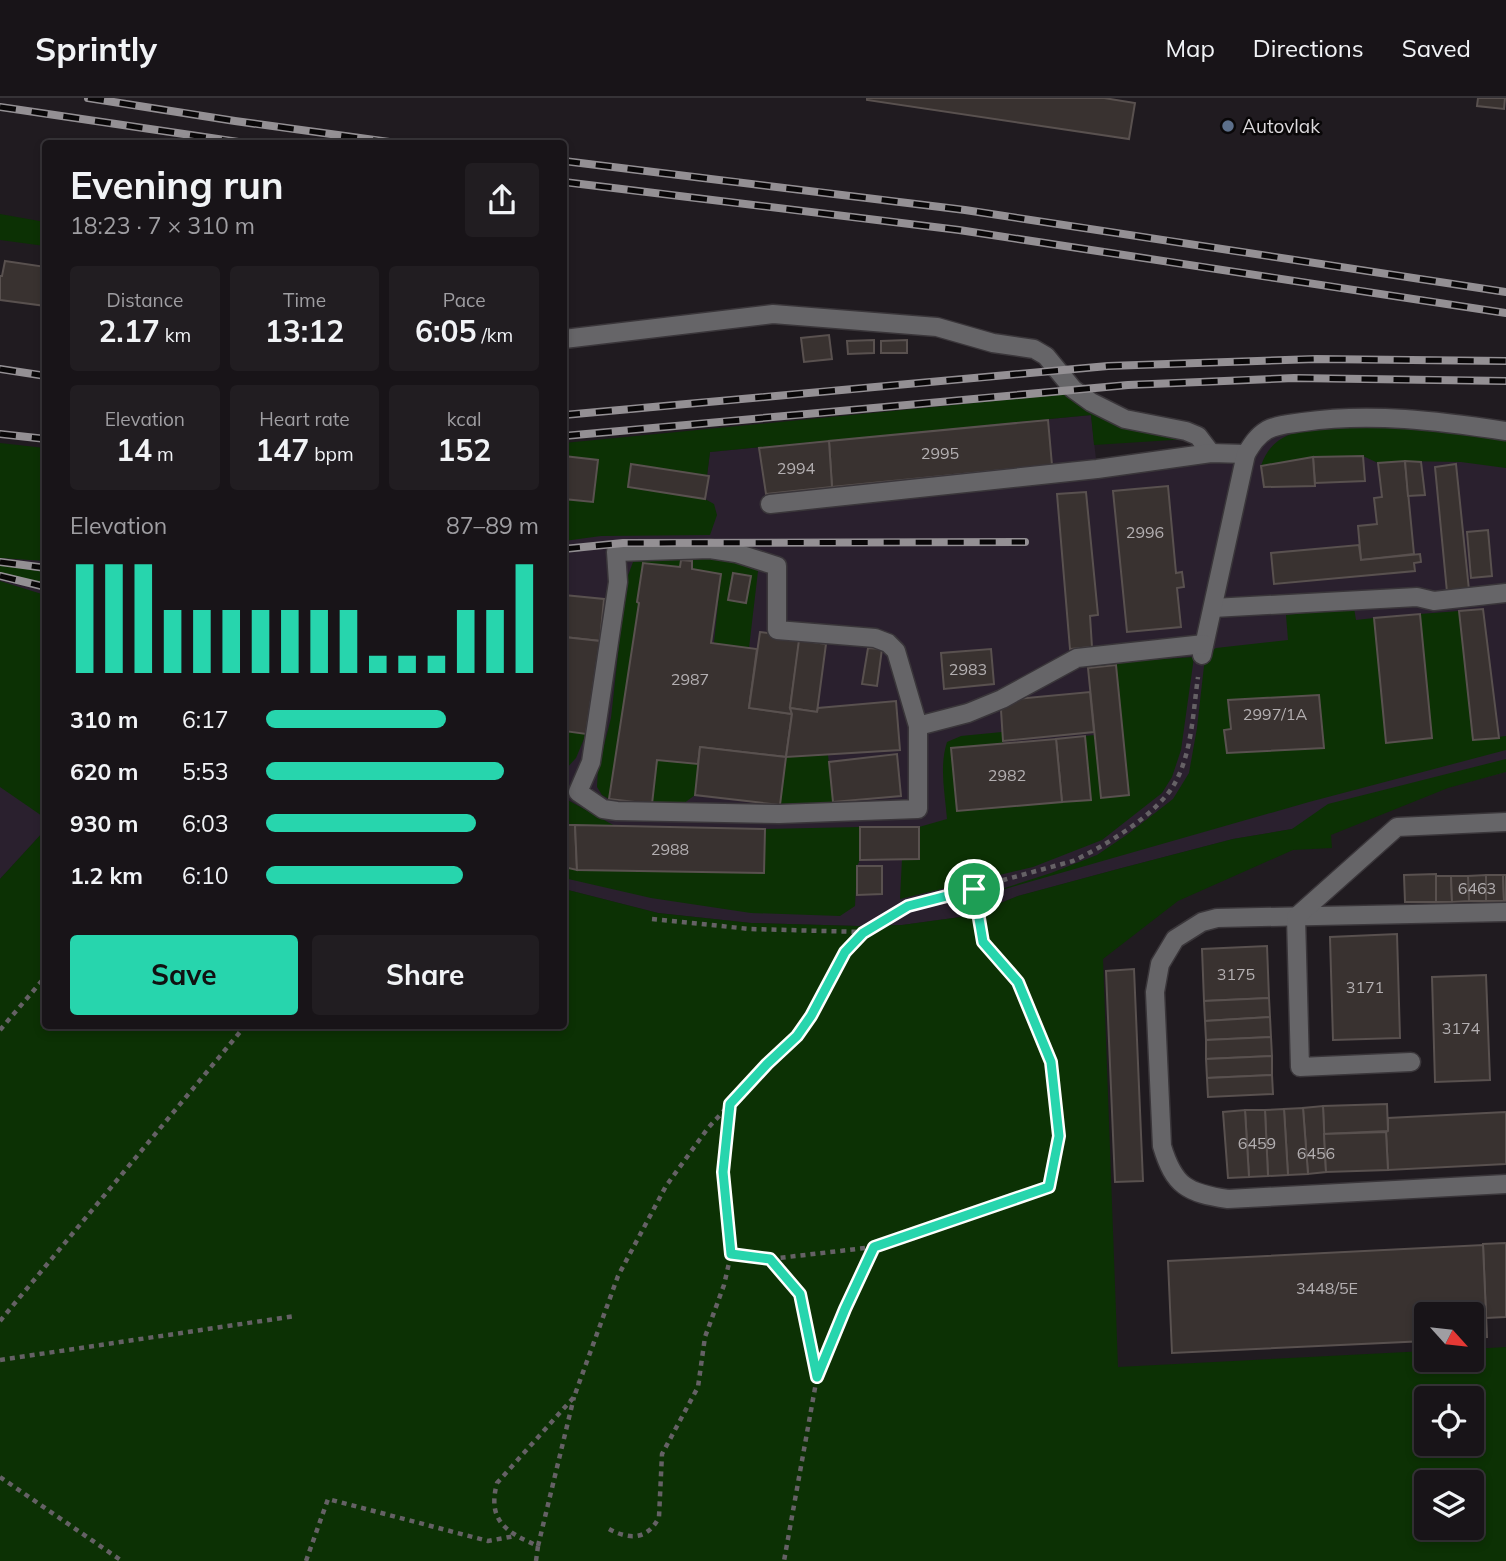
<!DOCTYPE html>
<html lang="en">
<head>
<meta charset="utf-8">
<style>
  body { margin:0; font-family:Mulish,sans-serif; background:#211d21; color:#f1f3f6; height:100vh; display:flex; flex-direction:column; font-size:26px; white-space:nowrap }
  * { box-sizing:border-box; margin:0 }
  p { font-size:23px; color:#9f9ea2 }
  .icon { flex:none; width:38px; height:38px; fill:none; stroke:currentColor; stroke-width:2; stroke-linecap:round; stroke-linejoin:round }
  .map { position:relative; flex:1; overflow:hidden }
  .panel { position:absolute; left:42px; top:42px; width:525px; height:889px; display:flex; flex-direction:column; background:#181418; border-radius:7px; box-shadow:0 4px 10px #0003,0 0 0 2px #363337 }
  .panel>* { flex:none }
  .needle { width:46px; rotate:117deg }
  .controls { position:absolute; left:1414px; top:1204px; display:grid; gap:14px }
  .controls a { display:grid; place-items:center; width:70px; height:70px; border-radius:7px; background:#181418; box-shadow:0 4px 10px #0003,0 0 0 2px #363337; font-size:35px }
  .pin { position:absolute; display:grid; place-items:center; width:60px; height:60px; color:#fff; margin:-30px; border:4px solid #fff; border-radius:50%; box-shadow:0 2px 7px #0007 }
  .round { display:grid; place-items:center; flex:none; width:74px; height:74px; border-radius:7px; background:#211d21 }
  .summary { display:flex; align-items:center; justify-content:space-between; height:119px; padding:0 28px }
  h1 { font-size:38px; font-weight:700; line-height:52px }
  .figures { display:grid; grid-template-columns:repeat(3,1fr); gap:10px; height:119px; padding:7px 28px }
  .figures div { display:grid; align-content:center; border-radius:7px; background:#211d21; text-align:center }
  .figures b { font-size:30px; font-weight:700 }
  .figures small { font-size:19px; font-weight:400 }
  .figures p { font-size:19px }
  .chart { height:196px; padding:14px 28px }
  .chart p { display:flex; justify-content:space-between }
  .chart svg { width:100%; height:126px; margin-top:7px; stroke:#27d5ad; stroke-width:6 }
  .button { display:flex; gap:14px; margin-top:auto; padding:14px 28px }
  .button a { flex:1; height:80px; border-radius:7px; background:#27d5ad; color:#111; font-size:28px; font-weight:700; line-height:80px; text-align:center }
  .button a+a { background:#211d21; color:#f1f3f6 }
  ul { padding:0 28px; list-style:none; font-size:23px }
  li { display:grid; grid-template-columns:112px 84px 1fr; align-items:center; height:52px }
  li i { height:18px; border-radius:9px; background:#27d5ad }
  header { display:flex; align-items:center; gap:42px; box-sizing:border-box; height:98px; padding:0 35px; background:#181418; border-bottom:2px solid #363337 }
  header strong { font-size:33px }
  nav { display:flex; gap:38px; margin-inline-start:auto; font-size:24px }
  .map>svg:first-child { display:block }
  .industrial { fill:#2a202e }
  .green { fill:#0c3104; fill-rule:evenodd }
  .building { fill:#393230; stroke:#59514f; stroke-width:2 }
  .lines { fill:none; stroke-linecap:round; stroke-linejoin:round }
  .minor-casing { stroke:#3a363a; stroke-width:21 }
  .path { stroke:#656165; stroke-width:4.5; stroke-dasharray:5 5; stroke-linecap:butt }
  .minor { stroke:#666568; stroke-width:18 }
  .rail-casing { stroke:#949094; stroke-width:8 }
  .rail { stroke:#090708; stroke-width:5; stroke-dasharray:16; stroke-linecap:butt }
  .route-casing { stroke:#fff; stroke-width:14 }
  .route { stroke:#27d5ad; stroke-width:9 }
  .service-dot { fill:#5c6f8a; stroke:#090708; stroke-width:2.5 }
  .labels { text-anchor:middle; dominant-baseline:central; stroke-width:5; stroke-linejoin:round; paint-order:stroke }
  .number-label { font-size:16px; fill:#b3afb1 }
  .poi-label { font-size:19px; fill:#dcd9dc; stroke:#090708; text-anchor:start }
</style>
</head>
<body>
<header>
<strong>Sprintly</strong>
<nav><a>Map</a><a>Directions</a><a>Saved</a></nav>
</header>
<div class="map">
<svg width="1506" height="1463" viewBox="0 0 1506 1463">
  <rect width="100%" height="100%" fill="#201b20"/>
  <g class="industrial">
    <path d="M1091,317L1097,370L1246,356L1255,340L1322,321L1506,333V674L1292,731L1233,741L1118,771L1018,798L968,818L902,827L858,828L751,825L658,815L564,791V358L707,378L710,354Z"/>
    <path d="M0,360L46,365L45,732L0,781Z"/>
  </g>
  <g class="green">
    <path d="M0,116L45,124V148L0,142Z"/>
    <path d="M1068,296L1188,341L1094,347L1091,317L710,354L707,378L631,366L628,389L705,401L714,406L717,417L710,437L601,438L564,443V401L593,404L598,362L564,358V345Z"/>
    <path d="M1361,328L1409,330L1506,342V370L1461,364L1405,363L1378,365L1363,358L1313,359L1261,368C1274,325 1324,330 1361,328Z"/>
    <path d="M0,345L45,350V463L0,460Z"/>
    <path d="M684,455L752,466L758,473L749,550L714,545L721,476L692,471V463L682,462L680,469L643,465L637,504L639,505L609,701L602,697L597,689L598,671L611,620L626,483L633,464L646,458Z"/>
    <path d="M0,467L45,474V486L0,474Z"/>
    <path d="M0,483L45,497V720L0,689Z"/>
    <path d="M1354,510L1356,522L1374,520L1386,644L1432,640L1420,516L1459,513L1473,642L1506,638V652L1309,704L977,799L1051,775L1097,757L1128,736L1173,701L1189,675L1197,630L1204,568L1209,555L1216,550L1288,542L1286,517Z"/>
    <path d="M1194,559L1181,652L1172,679L1162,695L1102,742L1033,769L900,801L902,761H919V729L947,721C945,695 939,669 947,644L961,638L1002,634L1003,645L951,650L957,713L1090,702L1085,638L1095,637L1101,700L1128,697L1116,567L1084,569L1088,566Z"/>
    <path d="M564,633L586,636L576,660L564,673Z"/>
    <path d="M828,657L833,704L780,707L786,659Z"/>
    <path d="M1506,661V674L1448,690L1331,737L1332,750L1293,752L1178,803L1103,861L1118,1269L1426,1253V1262H1472V1251L1506,1249V1463H0V781L45,732L46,928H564V791L658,815L751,825L858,828L902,827L968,818L1018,798L1118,771L1233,741L1292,731L1328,706ZM1426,1300H1472V1346H1426ZM1426,1384H1472V1430H1426Z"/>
    <path d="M657,662L698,666L695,697L683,706H652Z"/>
    <path d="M564,700L615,728L564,727Z"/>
    <path d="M860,729V762L857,768L855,808L840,818L751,815L651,800L564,780V769L577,772L764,775L765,731Z"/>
  </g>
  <g class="building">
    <path d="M867,0H1104L1135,5L1129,41L867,2Z"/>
    <path d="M1478,0H1505L1504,11L1477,8Z"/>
    <path d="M5,163L46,169V208L0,202V178H2Z"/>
    <path d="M829,237L832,261L804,264L801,240Z"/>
    <path d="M874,242V255L848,256L847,243Z"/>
    <path d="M907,242V255H881V243Z"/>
    <path d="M1048,322L1052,367L832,389L829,343Z"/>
    <path d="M829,343L832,389L766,396L759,350Z"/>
    <path d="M564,358L598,362L593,404L564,401Z"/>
    <path d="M1363,358L1365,383L1315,385L1313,359Z"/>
    <path d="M1313,359L1315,388L1264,389L1261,368Z"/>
    <path d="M1405,363L1414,456L1361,462L1358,428L1377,426L1374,400L1382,399L1378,365Z"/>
    <path d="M1405,363L1421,364L1425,397L1408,398Z"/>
    <path d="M631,366L709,378L705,401L628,389Z"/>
    <path d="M1456,366L1469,492L1447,494L1435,369Z"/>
    <path d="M1168,388L1176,475L1182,474L1184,489L1177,490L1181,529L1127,534L1113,393Z"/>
    <path d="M1086,394L1098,517L1090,518L1092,549L1070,551L1057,396Z"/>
    <path d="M1488,432L1492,478L1471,480L1467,434Z"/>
    <path d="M1359,447L1361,462L1420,456L1421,464L1414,465L1415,473L1274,486L1271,455Z"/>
    <path d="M681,462L692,463V471L721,476L711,545L757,551L749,610L792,616L786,659L700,649L698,666L657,662L652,706L609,701L639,505L637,504L643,465L680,469Z"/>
    <path d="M733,475L751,478L746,505L728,502Z"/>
    <path d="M564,497L604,501L600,543L564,539Z"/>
    <path d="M1483,511L1499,640L1473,642L1459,513Z"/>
    <path d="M1420,516L1432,640L1386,645L1374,520Z"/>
    <path d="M760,534L800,539L790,610L792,616L749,610Z"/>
    <path d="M564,539L600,543L586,636L564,633Z"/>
    <path d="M799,542L826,546L817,614L790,610Z"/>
    <path d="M868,550L882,551L877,588L862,586Z"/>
    <path d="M991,551L994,586L944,591L941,555Z"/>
    <path d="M1116,567L1129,697L1101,700L1088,570Z"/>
    <path d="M1090,594L1094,634L1003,643L1001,612L1016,601Z"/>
    <path d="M1319,597L1324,650L1227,655L1224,632L1231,631L1228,602Z"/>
    <path d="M896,603L900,652L786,659L792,616L790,610L817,614L818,610Z"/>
    <path d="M1085,638L1091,702L1062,704L1056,641Z"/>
    <path d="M1056,641L1062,704L957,713L951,650Z"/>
    <path d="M700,649L786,659L780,707L695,697Z"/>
    <path d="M897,656L901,698L833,704L829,664Z"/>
    <path d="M564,727H575L577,772L564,769Z"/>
    <path d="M575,727L765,731L764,775L577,772Z"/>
    <path d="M860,729H919V761L860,762Z"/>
    <path d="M857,768H882V796L857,797Z"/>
    <path d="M1436,776V804H1405L1404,777Z"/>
    <path d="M1486,777V803H1469L1468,778Z"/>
    <path d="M1486,777H1503L1504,803H1486Z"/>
    <path d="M1503,777H1506V803H1504Z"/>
    <path d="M1436,778H1451L1452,804H1436Z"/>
    <path d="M1451,778H1468L1469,803L1452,804Z"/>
    <path d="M1397,836L1400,940L1333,942L1330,839Z"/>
    <path d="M1267,848L1269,900L1204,903L1202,851Z"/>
    <path d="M1134,871L1143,1083L1115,1084L1106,873Z"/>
    <path d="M1486,877L1490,982L1435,984L1432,879Z"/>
    <path d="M1269,900L1270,919L1205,923L1204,903Z"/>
    <path d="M1270,919L1271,939L1206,942L1205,923Z"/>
    <path d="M1271,939L1272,958L1206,961V942Z"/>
    <path d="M1272,958V977L1207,980L1206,961Z"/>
    <path d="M1272,977L1273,996L1208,999L1207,980Z"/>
    <path d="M1387,1006L1388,1033L1324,1036L1323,1008Z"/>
    <path d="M1323,1008L1326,1074L1308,1076L1303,1010Z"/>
    <path d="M1303,1010L1308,1076L1288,1077L1284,1011Z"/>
    <path d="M1284,1011L1288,1077L1268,1078L1265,1012Z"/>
    <path d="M1245,1012H1265L1268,1078L1249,1079Z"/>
    <path d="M1245,1012L1249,1079L1228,1080L1223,1014Z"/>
    <path d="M1506,1014V1066L1388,1072L1386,1034L1388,1033V1020Z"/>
    <path d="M1386,1034L1388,1072L1326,1074L1324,1036Z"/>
    <path d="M1506,1145V1219L1486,1220L1483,1146Z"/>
    <path d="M1483,1147L1487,1239L1472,1240V1216H1426V1243L1172,1255L1168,1163Z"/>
  </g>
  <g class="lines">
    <defs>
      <g id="minor">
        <path d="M564,241L773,216L937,229L993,245L1034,251L1046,258L1073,291L1091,304L1125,321L1186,333L1198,338L1211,355"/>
        <path d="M770,406L1097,371L1211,355L1246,356"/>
        <path d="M1213,510L1417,499L1434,503L1506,495"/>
        <path d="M1202,557L1246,356C1252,346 1257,338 1267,332C1278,326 1291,326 1303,324C1371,314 1439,323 1506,333"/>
        <path d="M918,628V711L779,716L617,713L603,711L578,694L591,664L618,484L616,454L710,451L736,455L777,468V532L875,540L888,545L896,553L918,628L968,615L1002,601L1077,560L1204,546"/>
        <path d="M1506,814L1217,820L1202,824L1175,841L1160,866L1155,894L1162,1048C1174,1088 1187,1095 1228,1101L1506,1086"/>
        <path d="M1411,964L1300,969L1296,819L1397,729L1506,724"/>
      </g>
    </defs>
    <use href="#minor" class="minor-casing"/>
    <g class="path">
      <path d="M652,821L750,831L862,834"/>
      <path d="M0,932L46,878"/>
      <path d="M731,1156L770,1161L874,1149L1049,1089L1059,1038L1051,964L1018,884L983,844L974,791"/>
      <path d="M771,1162L800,1196L817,1279L784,1463"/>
      <path d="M0,1223L245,928"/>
      <path d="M0,1262L295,1218"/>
      <path d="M818,1278L845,1211L874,1149"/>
      <path d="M0,1379L122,1463"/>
      <path d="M609,1431C629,1442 648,1442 659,1419L662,1356L698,1289L705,1239L724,1187L731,1156L723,1074L730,1007"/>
      <path d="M538,1448L574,1299"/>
      <path d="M306,1463L328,1401L488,1443L515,1438"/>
      <path d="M536,1463L538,1448C506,1434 487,1423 497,1385L574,1299L618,1178L666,1088L708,1030L767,966L797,938L811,918L845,854L863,834L908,808L1073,763C1105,748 1158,716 1175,685C1192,654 1193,614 1198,579"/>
    </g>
    <use href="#minor" class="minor"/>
    <defs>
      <g id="rail">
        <path d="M88,0L235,23L404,46"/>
        <path d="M0,9L252,46"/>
        <path d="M564,63L965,112L1506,194"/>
        <path d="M564,84L959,132L1506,215"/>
        <path d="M0,271L46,278"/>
        <path d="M564,317L1108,268L1316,261L1506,263"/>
        <path d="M0,336L46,341"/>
        <path d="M564,338L1128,287L1294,280L1506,283"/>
        <path d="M564,451L623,445L1025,444"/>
        <path d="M0,464L46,470"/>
        <path d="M0,478L46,489"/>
      </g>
    </defs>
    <use href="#rail" class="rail-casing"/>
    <use href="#rail" class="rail"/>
  </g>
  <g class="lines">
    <defs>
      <path id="route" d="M974,791L983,844L1018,884L1051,964L1059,1038L1049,1089L874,1149L845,1211L817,1279L800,1196L770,1161L731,1156L723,1074L730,1006L767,966L797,938L811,918L845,854L863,835L908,808Z"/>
    </defs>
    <use href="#route" class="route-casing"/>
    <use href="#route" class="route"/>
  </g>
  <circle class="service-dot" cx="1228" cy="28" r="7"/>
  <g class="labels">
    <g class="number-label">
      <text x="940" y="355">2995</text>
      <text x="796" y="370">2994</text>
      <text x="1145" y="434">2996</text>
      <text x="968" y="571">2983</text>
      <text x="690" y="581">2987</text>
      <text x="1275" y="616">2997/1A</text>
      <text x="1007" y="677">2982</text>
      <text x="670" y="751">2988</text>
      <text x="1477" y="790">6463</text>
      <text x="1236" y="876">3175</text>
      <text x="1365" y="889">3171</text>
      <text x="1461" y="930">3174</text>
      <text x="1257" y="1045">6459</text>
      <text x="1316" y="1055">6456</text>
      <text x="1327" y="1190">3448/5E</text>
    </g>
    <g class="poi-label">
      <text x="1242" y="28">Autovlak</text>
    </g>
  </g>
</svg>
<div class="controls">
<a><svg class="needle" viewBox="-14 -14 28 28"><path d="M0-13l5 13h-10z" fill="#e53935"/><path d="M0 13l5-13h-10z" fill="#9f9ea2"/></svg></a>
<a><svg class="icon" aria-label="locate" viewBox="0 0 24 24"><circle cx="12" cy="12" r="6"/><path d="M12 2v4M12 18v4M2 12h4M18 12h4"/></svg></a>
<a><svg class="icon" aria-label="layers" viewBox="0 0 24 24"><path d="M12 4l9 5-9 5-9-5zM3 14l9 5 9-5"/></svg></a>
</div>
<div class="pin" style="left:974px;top:791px;background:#1e9e55"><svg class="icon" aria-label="arrive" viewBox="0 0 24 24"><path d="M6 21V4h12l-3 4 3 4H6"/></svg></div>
<section class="panel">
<div class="summary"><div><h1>Evening run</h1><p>18:23 · 7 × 310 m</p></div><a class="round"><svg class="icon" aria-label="share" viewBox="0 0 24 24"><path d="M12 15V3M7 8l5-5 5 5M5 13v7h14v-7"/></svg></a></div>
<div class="figures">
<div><p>Distance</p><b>2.17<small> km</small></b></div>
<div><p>Time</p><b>13:12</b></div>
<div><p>Pace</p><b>6:05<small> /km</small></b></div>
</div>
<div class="figures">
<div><p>Elevation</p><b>14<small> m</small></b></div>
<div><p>Heart rate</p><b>147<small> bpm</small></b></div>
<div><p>kcal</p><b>152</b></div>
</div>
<div class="chart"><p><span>Elevation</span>87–89 m</p>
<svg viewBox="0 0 160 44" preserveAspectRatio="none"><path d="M5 44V6M15 44V6M25 44V6M35 44V22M45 44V22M55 44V22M65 44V22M75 44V22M85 44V22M95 44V22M105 44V38M115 44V38M125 44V38M135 44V22M145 44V22M155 44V6"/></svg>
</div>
<ul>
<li><b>310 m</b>6:17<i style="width:66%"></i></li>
<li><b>620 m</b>5:53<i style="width:87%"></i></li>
<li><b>930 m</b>6:03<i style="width:77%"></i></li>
<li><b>1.2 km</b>6:10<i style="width:72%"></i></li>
</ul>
<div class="button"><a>Save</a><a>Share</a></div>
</section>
</div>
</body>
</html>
